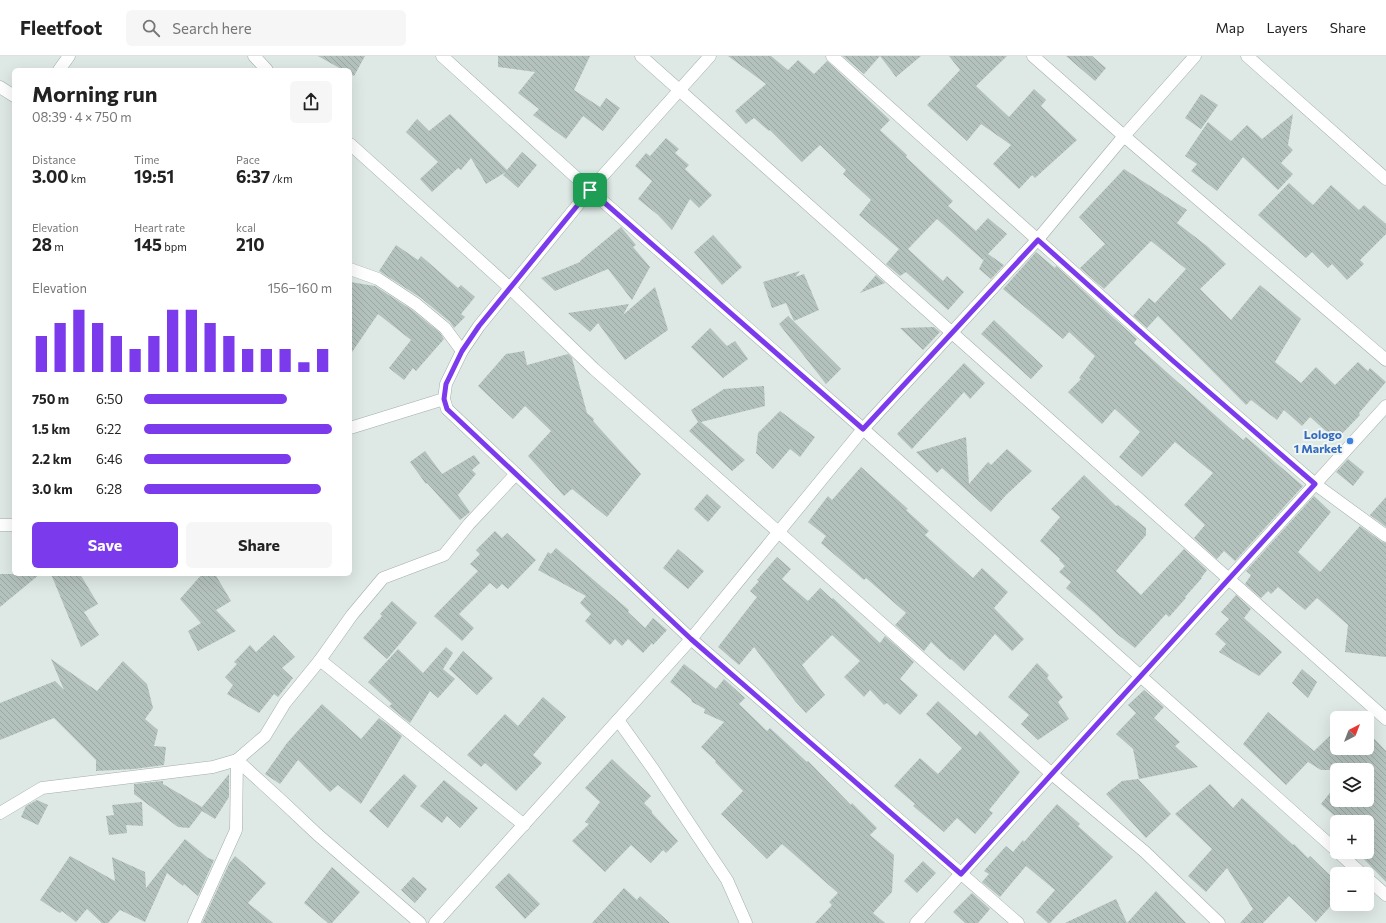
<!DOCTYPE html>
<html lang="en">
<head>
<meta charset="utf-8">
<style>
  body { margin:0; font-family:Commissioner,sans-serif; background:#f6f6f6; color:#222; height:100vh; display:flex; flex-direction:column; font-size:15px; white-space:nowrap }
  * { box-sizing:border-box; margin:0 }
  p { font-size:13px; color:#767676 }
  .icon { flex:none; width:22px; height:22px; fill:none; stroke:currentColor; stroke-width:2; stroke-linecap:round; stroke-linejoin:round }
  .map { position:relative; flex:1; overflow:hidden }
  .details { position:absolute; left:12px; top:12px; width:340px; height:508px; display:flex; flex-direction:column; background:#fff; border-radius:6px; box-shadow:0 4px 16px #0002 }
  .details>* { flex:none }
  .needle { width:26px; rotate:42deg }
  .tools { position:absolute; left:1330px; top:655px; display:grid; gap:8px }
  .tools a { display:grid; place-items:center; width:44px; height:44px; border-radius:6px; background:#fff; box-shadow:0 4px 16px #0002; font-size:20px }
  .pin { position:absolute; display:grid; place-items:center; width:34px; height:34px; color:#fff; margin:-17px; border-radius:8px; box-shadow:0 2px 6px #0006 }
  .round { display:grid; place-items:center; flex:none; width:42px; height:42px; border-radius:6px; background:#f6f6f6 }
  .headline { display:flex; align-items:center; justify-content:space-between; height:68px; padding:0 20px }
  h1 { font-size:22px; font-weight:700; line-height:30px }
  .metrics { display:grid; grid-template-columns:repeat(3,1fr); gap:6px; height:68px; padding:4px 20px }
  .metrics div { display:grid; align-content:center }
  .metrics b { font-size:17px; font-weight:700 }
  .metrics small { font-size:11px; font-weight:400 }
  .metrics p { font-size:11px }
  .chart { height:112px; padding:8px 20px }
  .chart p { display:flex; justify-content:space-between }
  .chart svg { width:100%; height:72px; margin-top:4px; stroke:#7c3aed; stroke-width:6 }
  .primary-button { display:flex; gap:8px; margin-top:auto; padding:8px 20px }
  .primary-button a { flex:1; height:46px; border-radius:6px; background:#7c3aed; color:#fff; font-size:16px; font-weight:700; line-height:46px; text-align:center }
  .primary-button a+a { background:#f6f6f6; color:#222 }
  ul { padding:0 20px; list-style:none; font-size:13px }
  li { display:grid; grid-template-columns:64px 48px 1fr; align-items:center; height:30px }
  li i { height:10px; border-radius:5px; background:#7c3aed }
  header { display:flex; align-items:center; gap:24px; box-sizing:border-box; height:56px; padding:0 20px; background:#fff; border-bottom:1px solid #e0e0e0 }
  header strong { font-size:19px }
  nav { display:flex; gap:22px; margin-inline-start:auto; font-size:14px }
  .search { width:280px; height:36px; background:#f6f6f6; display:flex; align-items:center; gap:10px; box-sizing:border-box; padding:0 14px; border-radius:6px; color:#767676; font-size:15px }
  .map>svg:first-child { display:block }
  .building { fill:url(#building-back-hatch) }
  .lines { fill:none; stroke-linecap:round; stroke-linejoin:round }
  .minor-casing { stroke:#a2afab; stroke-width:13 }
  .minor { stroke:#fff; stroke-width:12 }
  .route-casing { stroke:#fff; stroke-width:8 }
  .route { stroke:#7c3aed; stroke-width:5 }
  .shop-dot { fill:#3f7fe0; stroke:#eef5f2; stroke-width:1.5 }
  .labels { text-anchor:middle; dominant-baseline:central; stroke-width:4; stroke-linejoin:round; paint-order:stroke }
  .shop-label { font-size:12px; font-weight:bold; fill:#366cbe; stroke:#eef5f2; text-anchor:end }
</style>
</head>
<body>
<header>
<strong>Fleetfoot</strong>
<div class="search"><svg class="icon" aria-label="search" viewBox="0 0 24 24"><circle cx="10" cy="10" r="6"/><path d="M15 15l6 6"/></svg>Search here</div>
<nav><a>Map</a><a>Layers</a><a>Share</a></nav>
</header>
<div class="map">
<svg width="1386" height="867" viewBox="0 0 1386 867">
  <defs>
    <pattern id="building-back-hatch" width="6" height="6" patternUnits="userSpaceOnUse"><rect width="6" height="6" fill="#b4c2bd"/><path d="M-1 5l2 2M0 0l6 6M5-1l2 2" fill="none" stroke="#9aa7a3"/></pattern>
  </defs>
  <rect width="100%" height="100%" fill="#dee8e4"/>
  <g class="building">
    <path d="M318,0H365L354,20L350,18V14H343Z"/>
    <path d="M498,0H590L574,34L600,51L606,42L620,52L603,75L583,60L566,83L533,59L539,53L518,37L535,16L498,11Z"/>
    <path d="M728,0H771L788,14L798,4L814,18L827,5L890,64L880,74L907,99L906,101L953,145L948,150L976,175L988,162L1007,178L988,198L1004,209L991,223L979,213L985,201L983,204L937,163L908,193L943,225L947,220L964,236L948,254L906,216L900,220L886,208L899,193L859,159L871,144L843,118L846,114L820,89L802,106L770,74L769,75L754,62L746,68L735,55L766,28Z"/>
    <path d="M843,0H921L896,21L880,0L864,18Z"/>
    <path d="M949,0H1007L976,30L1009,61L1034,33L1046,44L1041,50L1077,84L1035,122L1032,119L1019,133L993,108L1011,89L981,68L967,85L927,49L960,14Z"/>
    <path d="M1066,0H1092L1106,12L1095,25Z"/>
    <path d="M1201,38L1218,49L1201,73L1185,62Z"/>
    <path d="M450,58L507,114L522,96L537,109L518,132L503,119L506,116L486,128L471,102L461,114L458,112L432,136L420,123L438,106L406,76L417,63L429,75Z"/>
    <path d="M1293,58L1288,89L1293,94L1281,107L1293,118L1278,134L1243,101L1217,135L1191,115L1197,108L1185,100L1208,66L1231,85L1247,69L1262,83Z"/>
    <path d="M666,82L679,93L675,97L689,109L685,113L712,139L699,152L690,143L672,174L658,159L638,143L652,125L635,110L646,97L650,100Z"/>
    <path d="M1124,113L1187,154L1177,167L1207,190L1226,208L1200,233L1231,264L1260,229L1301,263L1275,306L1301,327L1316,311L1335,329L1358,306L1368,315L1370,312L1386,326L1359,357L1360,359L1336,384L1310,361L1302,370L1284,354L1277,364L1251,344L1246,349L1158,260L1147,272L1133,260L1149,242L1155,247L1186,213L1151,185L1104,233L1080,212L1105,188L1079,161Z"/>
    <path d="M1289,127L1313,149L1331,129L1359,154L1364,149L1386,168V178L1360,204L1364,208L1347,224L1332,208L1328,212L1312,196L1306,202L1258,159Z"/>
    <path d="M621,171L636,189L633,191L650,211L632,244L608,213L555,235L541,222L580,206V205Z"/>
    <path d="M713,179L742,211L722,229L694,196Z"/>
    <path d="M396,189L418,204L421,200L458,232L461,229L475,241L461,258L465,261L454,272L450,266L421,242L379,215Z"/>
    <path d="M1036,196L1055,212L1056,210L1137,283L1134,287L1243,384L1246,381L1303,430L1235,505L1224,495L1217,503L1194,482L1205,469L1184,449L1213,417L1175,386L1142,421L1119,401L1140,376L1115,353L1102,368L1068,336L1081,323L1079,322L1095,300L1069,276L1063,283L1003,233Z"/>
    <path d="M800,215L795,221L804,218L819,254L794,265L786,247L772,252L763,226Z"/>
    <path d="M876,219L885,227L860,237Z"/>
    <path d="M350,226L375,230L412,254L440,277L444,283L416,315L413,312L404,324L389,312L411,284L378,258L350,299Z"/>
    <path d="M655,231L668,274L625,304L598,267L590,276L568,257L629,248L623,259Z"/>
    <path d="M788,260L841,313L826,328L779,268Z"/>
    <path d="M994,264L1043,310L1031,323L981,278Z"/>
    <path d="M934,271L940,276L923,294L900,272Z"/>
    <path d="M710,272L727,290L735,285L748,303L723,322L691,291Z"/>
    <path d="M524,295L527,309L568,298L572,302L587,357L594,363L593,365L641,418L607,461L572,433L564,440L528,400L551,375L525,350L513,363L478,330L506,298Z"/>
    <path d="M964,307L985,327L970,343L964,336L912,393L897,378Z"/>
    <path d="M764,330L765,350L701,366L745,404L732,415L689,375L698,366L691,354L724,333Z"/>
    <path d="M780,355L815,381L800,401L790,393L773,413L756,397L758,377Z"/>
    <path d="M966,381L969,428L988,406L991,409L1007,393L1032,415L1007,438L991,456L942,412L937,417L916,396Z"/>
    <path d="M425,395L442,418L474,399L480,407L472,414L476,418L458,439L457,438L470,456L460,464L427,427L426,428L410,406Z"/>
    <path d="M1348,403L1364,416L1353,430L1336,416Z"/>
    <path d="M861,411L908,453L906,454L929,475L925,479L973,522L982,512L1008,536L994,552L1024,583L1012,595L995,578L964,615L951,603L950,604L931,586L924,595L895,569L906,557L866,522L864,524L821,487L826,480L808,466L828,440L832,444Z"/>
    <path d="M1084,419L1116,450L1118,449L1146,472V479L1116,515L1141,539L1184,493L1207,514L1201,522H1202L1185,541L1186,542L1169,561L1166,558L1135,592L1117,578L1097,559L1066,532L1071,526L1059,516L1065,510L1059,504L1060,503L1040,485L1060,461L1051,453Z"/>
    <path d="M707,438L721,451L708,466L694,453Z"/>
    <path d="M1314,440L1331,456L1298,496L1320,516L1360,470L1382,486L1386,487V601L1345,596L1348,569L1317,542L1305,554L1278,531L1271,538L1268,535L1261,542L1245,528L1251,519L1246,515Z"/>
    <path d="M1386,441V471L1370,459Z"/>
    <path d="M495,475L502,482L507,477L536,504L508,533L502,528L497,533L490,527L459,558L474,572L462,585L434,560L478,515L470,508L480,498L476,494Z"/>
    <path d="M556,492L629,554L628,556L645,572L653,562L667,574L653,589L652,587L643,597L628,583L622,590L615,583L610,589L585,565L591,558L580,547L586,540L538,514L548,496L551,498Z"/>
    <path d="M678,493L704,515L688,533L663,512Z"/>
    <path d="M777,501L791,513L782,523L808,545L820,532L832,543L833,542L880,587L885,580L914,606L900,623L918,639L900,659L887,647L884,649L870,634L864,641L844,621L860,605L832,579L802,609L825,639L806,657L795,645L754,591L739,609L718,591L757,541L750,535L759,525L757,524Z"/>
    <path d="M0,518H40L0,551Z"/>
    <path d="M51,518H80L98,548L84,556L99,579L81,591Z"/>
    <path d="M202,518H215L231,545L216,554L236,575L198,595L188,575L201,567L180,543Z"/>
    <path d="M1236,539L1251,553L1244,562L1282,596L1259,620L1219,596L1226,588L1215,578L1229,563L1221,556Z"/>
    <path d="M392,545L417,567L387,603L363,582L382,560L380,558Z"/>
    <path d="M274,579L295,601L282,612L293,622L278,641L274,638L259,657L227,638L233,629L225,621L237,608L234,606L250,589L256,596Z"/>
    <path d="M446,591L453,597L443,613L455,623L438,642L430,635L410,667L389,650L392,648L368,626L398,593L423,617Z"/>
    <path d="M463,595L493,622L477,639L449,613Z"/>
    <path d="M51,603L97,635L123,605L147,628L153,652L145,663L158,674L154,690L166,691L164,709L134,713L96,715V704L54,662L0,684V647L55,625L64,634Z"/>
    <path d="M1037,607L1049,619L1047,622L1063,641L1058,646L1069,663L1038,684L1021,668L1029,659L1008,641Z"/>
    <path d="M684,608L716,633L724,623L745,642L739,648L767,675L770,672L807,706L808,705L851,749L852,747L877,772L870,779L894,799L892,836L873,857L885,867H815L832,849L829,846L838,837L782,788L767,803L721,758L743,735L715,706L716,705L701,691L724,666L704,657L705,653L692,646L691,643L670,626Z"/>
    <path d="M1302,613L1317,626L1308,642L1292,627Z"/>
    <path d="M1144,634L1164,651L1154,662L1180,686L1175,690L1198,711L1139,723L1133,693L1116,678L1136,657L1128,649Z"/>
    <path d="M543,641L566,661L533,699L542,707L516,735L485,707L481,711L467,699L505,658L518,670Z"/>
    <path d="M938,645L976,680L980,675L1020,716L989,754L993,757L975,778L957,762L944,776L913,750L915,748L894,730L920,702L938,718L962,692L926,658Z"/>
    <path d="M322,648L361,683L379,662L402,680L361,748L338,729L330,736L298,704L280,728L265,718L287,687Z"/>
    <path d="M1268,656L1314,695L1337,673V692H1367V675L1386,695V826L1357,796H1367V766H1342L1321,748L1337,728V744H1367V714H1321L1308,706L1286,729L1243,688Z"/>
    <path d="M612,703L651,740L644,747L652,755V757L678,785L666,797L663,794L651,807L631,789L605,816L572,785L589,768L585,766L600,746L585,732Z"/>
    <path d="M229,718V741L215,763L202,755L189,772L178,771L134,738V728L163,725V728L202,751Z"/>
    <path d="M404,718L417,730L388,772L369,755Z"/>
    <path d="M1138,723L1171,758L1146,782L1106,738L1122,725Z"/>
    <path d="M444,724L478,752L460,772L447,760L442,767L420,750Z"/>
    <path d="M1210,728L1233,752L1242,742L1293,789L1294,788L1308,802L1310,800L1337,826V843L1316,866L1289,840L1263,867H1240L1253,853L1227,812L1206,836L1188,820L1212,793L1175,758Z"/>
    <path d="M37,744L48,749L38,769L21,761L26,750Z"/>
    <path d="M142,746L143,770L126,769L127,777L109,779L106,760L114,759L112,749Z"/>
    <path d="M1057,748L1080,768L1078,770L1113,801L1050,867H1048L1036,856L1055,834L1026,810L1000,841L982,826L989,818L984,815L1006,790L1013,796L1023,784L1024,786Z"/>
    <path d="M185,783L208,802L214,804L198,840L184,828L183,830L167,817L145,866L120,854L108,867H102L87,853L76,866L62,855L60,857L40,844L70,800L115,825L112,801L145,816L146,832Z"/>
    <path d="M235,800L266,827L248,847L273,867H202L229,808Z"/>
    <path d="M923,805L936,817L917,837L904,825Z"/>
    <path d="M332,811L360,836L332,867H328L304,847Z"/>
    <path d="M509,817L540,848L525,863L495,831Z"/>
    <path d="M413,821L427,833L415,847L401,834Z"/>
    <path d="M624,832L637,844L640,840L670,867H592Z"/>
    <path d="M1156,835L1186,867H1065L1116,843L1127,867Z"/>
    <path d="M972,837L990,853L978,867H965L953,856Z"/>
  </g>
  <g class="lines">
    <defs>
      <g id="minor">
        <path d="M254,0L267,14"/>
        <path d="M442,0L590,134L863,373L1337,795"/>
        <path d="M641,0L1386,663"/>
        <path d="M710,0L590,134L479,270L462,295L446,328L444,343L447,353L691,583L1018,867"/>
        <path d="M832,0L1172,304L1315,428L1386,480"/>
        <path d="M1033,0L1124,80L1386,304"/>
        <path d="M1247,0L1386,123"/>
        <path d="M59,14L69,0"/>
        <path d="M0,31L14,40"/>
        <path d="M350,88L510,232L594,313L1052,718L1145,796L1219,867"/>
        <path d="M350,213L378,223L416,248L445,272L462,295"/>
        <path d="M350,372L444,343"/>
        <path d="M0,469H14"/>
        <path d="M320,604L524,769"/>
        <path d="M618,664L653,713L727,824L746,867"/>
        <path d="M0,757L42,732L213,711L237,704L284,747L318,779L420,867"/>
        <path d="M1338,796L1362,818"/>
        <path d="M1367,822L1386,839"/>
        <path d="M194,867L236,774L237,704L265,680L285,647L320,604L352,559L383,522L444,499L469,468L516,418"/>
        <path d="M435,867L691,583L863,373L1038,183L1124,80L1195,0"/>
        <path d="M916,867L1386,350"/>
      </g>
    </defs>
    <use href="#minor" class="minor-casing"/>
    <use href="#minor" class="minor"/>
  </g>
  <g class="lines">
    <defs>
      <path id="route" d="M590,134L863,373L1038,184L1172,304L1315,428L961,818L691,583L447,353L444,343L446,328L462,295L479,270Z"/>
    </defs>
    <use href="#route" class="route-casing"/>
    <use href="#route" class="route"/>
  </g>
  <circle class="shop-dot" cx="1350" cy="385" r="4"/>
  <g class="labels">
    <g class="shop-label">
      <text x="1342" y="378">Lologo<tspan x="1342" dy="14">1 Market</tspan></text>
    </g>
  </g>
</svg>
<div class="tools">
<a><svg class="needle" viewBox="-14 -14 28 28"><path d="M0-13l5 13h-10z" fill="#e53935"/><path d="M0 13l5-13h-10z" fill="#767676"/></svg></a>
<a><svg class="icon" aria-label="layers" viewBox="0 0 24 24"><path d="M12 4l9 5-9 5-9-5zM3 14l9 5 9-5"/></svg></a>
<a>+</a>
<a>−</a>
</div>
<div class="pin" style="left:590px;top:134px;background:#1e9e55"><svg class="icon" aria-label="arrive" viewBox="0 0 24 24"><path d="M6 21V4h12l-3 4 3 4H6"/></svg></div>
<section class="details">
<div class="headline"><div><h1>Morning run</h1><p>08:39 · 4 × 750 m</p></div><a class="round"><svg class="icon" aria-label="share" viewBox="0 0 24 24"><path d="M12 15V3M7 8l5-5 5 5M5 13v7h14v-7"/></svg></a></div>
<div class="metrics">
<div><p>Distance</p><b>3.00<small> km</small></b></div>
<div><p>Time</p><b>19:51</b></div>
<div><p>Pace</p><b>6:37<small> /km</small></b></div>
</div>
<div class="metrics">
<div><p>Elevation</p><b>28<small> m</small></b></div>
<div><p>Heart rate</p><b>145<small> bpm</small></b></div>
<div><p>kcal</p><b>210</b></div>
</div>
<div class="chart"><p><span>Elevation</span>156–160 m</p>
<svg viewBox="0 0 160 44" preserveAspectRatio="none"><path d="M5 44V22M15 44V14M25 44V6M35 44V14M45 44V22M55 44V30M65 44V22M75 44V6M85 44V6M95 44V14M105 44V22M115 44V30M125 44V30M135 44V30M145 44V38M155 44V30"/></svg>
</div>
<ul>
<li><b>750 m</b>6:50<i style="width:76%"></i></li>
<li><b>1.5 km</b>6:22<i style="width:100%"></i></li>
<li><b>2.2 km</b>6:46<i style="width:78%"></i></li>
<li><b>3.0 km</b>6:28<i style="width:94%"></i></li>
</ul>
<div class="primary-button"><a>Save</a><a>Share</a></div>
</section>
</div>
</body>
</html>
